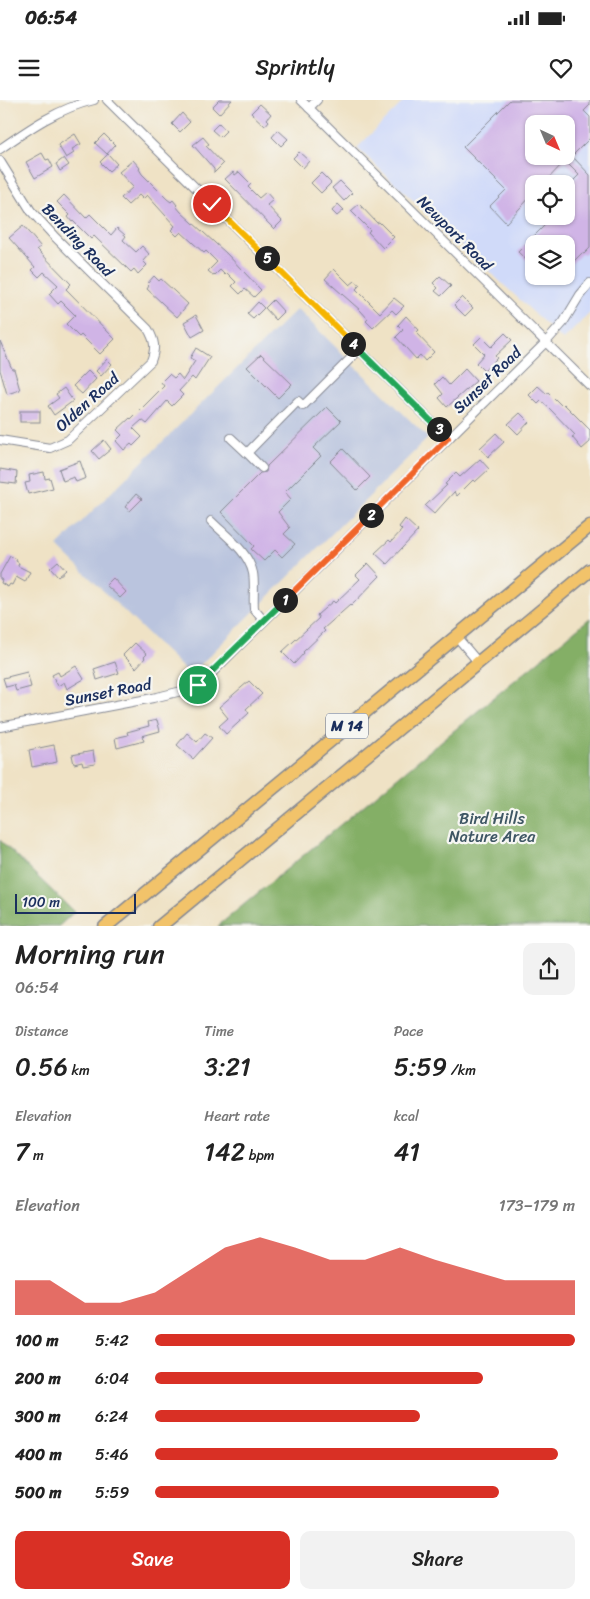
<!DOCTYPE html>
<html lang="en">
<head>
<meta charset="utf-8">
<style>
  body { margin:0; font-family:Sriracha,sans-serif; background:#f2f2f2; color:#222; height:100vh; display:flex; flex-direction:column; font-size:19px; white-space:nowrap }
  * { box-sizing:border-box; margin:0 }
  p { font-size:16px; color:#767676 }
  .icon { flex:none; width:28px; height:28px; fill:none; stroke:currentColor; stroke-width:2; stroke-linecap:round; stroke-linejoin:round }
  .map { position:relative; height:826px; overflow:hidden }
  .panel { display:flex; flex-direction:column; background:#fff; flex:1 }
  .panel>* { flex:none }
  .needle { width:32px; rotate:136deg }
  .controls { position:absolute; left:525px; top:15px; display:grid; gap:10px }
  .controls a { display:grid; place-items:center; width:50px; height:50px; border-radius:10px; background:#fff; box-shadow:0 1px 4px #0004; font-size:25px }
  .scale { position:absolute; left:15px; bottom:12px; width:121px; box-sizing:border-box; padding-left:5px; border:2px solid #1b2f5e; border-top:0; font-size:14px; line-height:18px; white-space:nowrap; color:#1b2f5e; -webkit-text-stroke:4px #f6f6f2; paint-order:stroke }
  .pin { position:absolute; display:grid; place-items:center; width:42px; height:42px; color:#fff; margin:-21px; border:2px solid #fff; border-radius:50%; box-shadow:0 1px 5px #0007 }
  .km { position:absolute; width:25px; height:25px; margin:-12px; border-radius:50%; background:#222; color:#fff; font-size:14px; line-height:25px; text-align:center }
  .round { display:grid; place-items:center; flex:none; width:52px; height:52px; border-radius:10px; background:#f2f2f2 }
  .summary { display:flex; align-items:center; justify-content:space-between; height:85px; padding:0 15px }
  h1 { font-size:28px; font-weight:600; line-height:38px }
  .stats { display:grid; grid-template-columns:repeat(3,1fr); gap:8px; height:85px; padding:5px 15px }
  .stats div { display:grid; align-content:center }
  .stats b { font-size:25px; font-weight:600 }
  .stats small { font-size:14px; font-weight:400 }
  .stats p { font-size:14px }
  .chart { height:140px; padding:10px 15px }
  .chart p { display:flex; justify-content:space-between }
  .chart svg { width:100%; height:90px; margin-top:5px; fill:#d93025; opacity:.7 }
  .button { display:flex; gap:10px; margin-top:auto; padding:10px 15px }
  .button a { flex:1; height:58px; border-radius:10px; background:#d93025; color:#fff; font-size:20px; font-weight:600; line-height:58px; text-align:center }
  .button a+a { background:#f2f2f2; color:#222 }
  ul { padding:0 15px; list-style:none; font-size:16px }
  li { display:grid; grid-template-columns:80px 60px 1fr; align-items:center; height:38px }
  li i { height:12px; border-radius:6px; background:#d93025 }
  .status { display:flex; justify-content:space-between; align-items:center; height:35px; padding:0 25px; background:#fff; direction:ltr }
  .status svg { height:14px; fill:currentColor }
  header { display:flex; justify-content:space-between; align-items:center; height:65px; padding:0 15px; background:#fff; font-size:22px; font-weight:600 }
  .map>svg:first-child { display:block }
  .built { fill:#d0daf9; fill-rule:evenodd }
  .industrial { fill:#bac4de }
  .forest { fill:#84af66; stroke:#506f62 }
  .building { fill:#d0b4e6; fill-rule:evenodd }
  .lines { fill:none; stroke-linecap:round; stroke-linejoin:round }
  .minor-casing { stroke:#858892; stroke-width:10 }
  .highway-casing { stroke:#858892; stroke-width:15 }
  .minor { stroke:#fff; stroke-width:8 }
  .highway { stroke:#f2c36a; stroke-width:12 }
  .split-1-casing { stroke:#fff; stroke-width:10 }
  .split-2-casing { stroke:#fff; stroke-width:10 }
  .split-3-casing { stroke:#fff; stroke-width:10 }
  .split-4-casing { stroke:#fff; stroke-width:10 }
  .split-5-casing { stroke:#fff; stroke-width:10 }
  .split-6-casing { stroke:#fff; stroke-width:10 }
  .split-1 { stroke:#22a559; stroke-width:6 }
  .split-2 { stroke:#f0652b; stroke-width:6 }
  .split-3 { stroke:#f0652b; stroke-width:6 }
  .split-4 { stroke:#22a559; stroke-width:6 }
  .split-5 { stroke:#f5b400; stroke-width:6 }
  .split-6 { stroke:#f5b400; stroke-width:6 }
  .labels { text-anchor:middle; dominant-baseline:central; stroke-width:4.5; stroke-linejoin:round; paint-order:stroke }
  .shield { fill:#f6f6f2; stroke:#5d6b8a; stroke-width:1 }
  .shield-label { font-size:15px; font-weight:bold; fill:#1b2f5e }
  .street-label { font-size:16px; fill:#1b2f5e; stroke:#f6f6f2 }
  .park-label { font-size:16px; fill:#3e5664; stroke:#f6f6f2 }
</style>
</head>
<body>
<div class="status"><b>06:54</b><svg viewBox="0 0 49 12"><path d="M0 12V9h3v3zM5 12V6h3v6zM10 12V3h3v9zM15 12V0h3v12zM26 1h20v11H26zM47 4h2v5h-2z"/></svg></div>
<header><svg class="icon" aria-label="menu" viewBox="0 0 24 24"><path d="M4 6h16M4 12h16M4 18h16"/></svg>Sprintly<svg class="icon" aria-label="heart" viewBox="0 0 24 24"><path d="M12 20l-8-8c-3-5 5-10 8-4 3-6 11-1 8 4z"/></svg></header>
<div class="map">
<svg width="590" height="827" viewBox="0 0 590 827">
  <rect width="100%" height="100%" fill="#f6f6f2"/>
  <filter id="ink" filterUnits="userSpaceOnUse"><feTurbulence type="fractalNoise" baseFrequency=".02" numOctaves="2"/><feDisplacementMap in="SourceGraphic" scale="10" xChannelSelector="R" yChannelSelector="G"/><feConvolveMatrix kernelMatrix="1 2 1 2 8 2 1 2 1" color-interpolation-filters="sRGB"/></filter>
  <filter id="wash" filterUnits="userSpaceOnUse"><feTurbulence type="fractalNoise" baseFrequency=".0096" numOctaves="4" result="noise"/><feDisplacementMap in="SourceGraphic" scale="20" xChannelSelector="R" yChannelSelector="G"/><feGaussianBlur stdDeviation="1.12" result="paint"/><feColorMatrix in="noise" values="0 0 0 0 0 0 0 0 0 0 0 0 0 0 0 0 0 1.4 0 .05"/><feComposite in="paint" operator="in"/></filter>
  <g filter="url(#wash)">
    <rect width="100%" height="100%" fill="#efe2c5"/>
    <path class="built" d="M405,0H590V213L563,240L357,48ZM534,24H566V56H534ZM534,84H566V116H534ZM534,144H566V176H534Z"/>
    <path class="industrial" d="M297,209L428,338L190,575L57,446Z"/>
    <g class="forest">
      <path d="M590,518V826H218Z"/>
      <path d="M0,740L74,812L59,826H0Z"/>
    </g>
    <g id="blocks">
      <g class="building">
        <path d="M219,0H232L219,14L212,7Z"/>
        <path d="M510,0H590V5L584,11L590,17V38L572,56L590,75V148L584,154L582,153L566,169V144H534V167L518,152L545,125L537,116H566V88L579,75L565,61L543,84H534V93L506,123L490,106L506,90L463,47ZM534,24H566V56H534Z"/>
        <path d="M260,4L271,14L267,19L269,21L265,26L251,13Z"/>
        <path d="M182,13L190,22L180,32L172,24Z"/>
        <path d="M219,23L226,31L220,37L212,30Z"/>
        <path d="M278,30L288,39L281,46L272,37Z"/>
        <path d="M75,34L81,44L72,49L74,53L66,58L58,45Z"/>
        <path d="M104,34L115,45L107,54L95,43Z"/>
        <path d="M203,37L209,44L206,46L223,64L214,73V69L193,45Z"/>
        <path d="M299,52L309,61L303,68L293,58Z"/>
        <path d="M42,53L46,60L49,59L53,67L35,78L26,62Z"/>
        <path d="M108,54L117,64L109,71L100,62Z"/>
        <path d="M64,58L69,65L60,71L56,64Z"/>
        <path d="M133,60L140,68L139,69L142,74L167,99L171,102L173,100L177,105L176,106L181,112L226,153L261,190L254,197L245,189L240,194L232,186L236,182L227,173L225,175L220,170L214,176L208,171L217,162L206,151L204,153L181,132L177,136L171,130L175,126L147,95L143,99L139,95L128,105L121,98L133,87L119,72Z"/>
        <path d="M233,72L235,75L239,72L251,84L248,87L259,98L266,92L273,100L267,105L282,121L274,129L225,79Z"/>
        <path d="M321,73L331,83L321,93L311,83Z"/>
        <path d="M340,81L352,93L344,101L332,88Z"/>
        <path d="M64,95L86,118L90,114L111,135L117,128L126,136L123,140L136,152L142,146L149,154L143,161L147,165L138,174L134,169L131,172L94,136L91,139L73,121L72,122L68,117L70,115L57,102Z"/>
        <path d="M338,104L344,110L337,116L332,111Z"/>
        <path d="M359,104L377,123L379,122L394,137L383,148L368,132L370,130L351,111Z"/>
        <path d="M23,126L41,147L37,149L71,184L66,189L115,239L100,254L81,235L79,237L66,224L75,215L61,201L58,204L49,194L58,185L44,172L39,177L32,170L35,167L9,138Z"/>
        <path d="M334,169L350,185L355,181L360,185L356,189L380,213L394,198L404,206L396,214L392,210L373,228L366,221L368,219L360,210L325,179Z"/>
        <path d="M154,176L159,181L161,179L188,204L177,217L147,189L149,186L147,184Z"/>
        <path d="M440,176L451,186L441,196L435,191L438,188L433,183Z"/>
        <path d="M462,197L473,208L465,216L454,205Z"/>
        <path d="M273,200L284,212L276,220L265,208Z"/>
        <path d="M258,202L264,208L253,219L247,214Z"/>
        <path d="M196,215L204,230L192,237L184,222Z"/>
        <path d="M406,216L419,230L416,233L434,252L425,261L420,255L416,259L396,237L403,230L398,225Z"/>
        <path d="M505,233L512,240L495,256L497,258L484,271L476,263L484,254L474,244L481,237L491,247Z"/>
        <path d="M0,241L12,269H14L20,290L7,294L0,270Z"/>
        <path d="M196,248L210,257L195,280L192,277L179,291L183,295L172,306L167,301L147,324L142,320L133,328L142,337L133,346L131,344L124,350L116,341L122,335L117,330L130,318L131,319L164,286L161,282L169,274L174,278L178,274L183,280L195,261L190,258Z"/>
        <path d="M261,254L292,284L278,298L247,267Z"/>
        <path d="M107,259L112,264L101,276L96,271Z"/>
        <path d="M465,269L476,281L447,307L439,298L443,294L435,284L442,277L449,285Z"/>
        <path d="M88,271L96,279L82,294L73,286Z"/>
        <path d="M538,286L547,294L548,292L562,306L564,304L590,330V342L582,349L572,337L575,335L550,309L541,301L538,304L529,295Z"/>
        <path d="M64,288L73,301L54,315L48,306L59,298L56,294Z"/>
        <path d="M327,307L341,321L313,348L321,356L285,392L291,399L278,412L290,428L284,434L295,444L282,457L275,450L264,461L251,449L254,446L221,412L260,373L266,372L267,366Z"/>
        <rect x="20" y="311" width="20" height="11"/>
        <path d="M520,313L529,322L518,334L508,324Z"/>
        <path d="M496,333L504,342L488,357L480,348Z"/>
        <path d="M104,340L111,349L99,359L92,351Z"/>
        <path d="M343,349L370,377L357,390L330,362Z"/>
        <path d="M480,359L489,369L475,382L473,380L457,396L454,392L434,414L425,406L447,385L445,384L456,373L460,377Z"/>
        <path d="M80,361L86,378L76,382L74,377L63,381L59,369Z"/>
        <path d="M0,369L17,372L16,384L0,382Z"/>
        <path d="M44,372L45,379L50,378L53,388L28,394L25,383L30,382L29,375Z"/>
        <path d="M136,394L142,399L130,411L125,407Z"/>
        <path d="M405,419L418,431L387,464L375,453L389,440L391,442L402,430L399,427Z"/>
        <path d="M10,456L17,459L16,461L19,463L18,466L30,472L25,482L16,477L12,485L10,484L8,487L1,483L2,480L0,479V474Z"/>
        <path d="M58,461L66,470L58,477L50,468Z"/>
        <path d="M368,463L380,476L351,506L350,505L323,529L325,531L303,552L304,553L294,564L282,552L319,518L317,515L333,501L335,503L360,479L356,475Z"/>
        <path d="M113,478L126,492L120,498L106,485Z"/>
        <path d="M135,543L147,554L144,557L145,558L136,568L123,555Z"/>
        <path d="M115,562L119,573L97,580L94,569Z"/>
        <path d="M76,566L84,579L67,589L64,582L58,586L52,575L58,572L60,576Z"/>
        <path d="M27,572L31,587L16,591L14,585L6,587L3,578Z"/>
        <path d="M249,581L262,594L246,609L249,613L226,634L219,626L228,618L219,607Z"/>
        <path d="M157,620L160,631L142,636L144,641L117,648L115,638L128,635L127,632L149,626L148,622Z"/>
        <path d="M187,633L197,642L205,633L212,638L193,659L177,645Z"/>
        <path d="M54,645L57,662L32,667L29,650Z"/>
        <path d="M93,651L95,664L83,666L82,662L74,664L72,655Z"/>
      </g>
    </g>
  </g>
  <g filter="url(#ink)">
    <use href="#blocks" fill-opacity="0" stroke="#858892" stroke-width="1"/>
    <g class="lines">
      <defs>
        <g id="minor">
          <path d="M107,0L448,338"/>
          <path d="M301,0L590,286"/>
          <path d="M309,8L317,0"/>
          <path d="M0,49C30,28 59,8 94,0"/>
          <path d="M0,61L31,111L54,136L148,229C155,241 156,248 151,261L68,340L50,348L0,340"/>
          <path d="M231,338L247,353L298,301L303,306L359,250"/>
          <path d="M247,353L262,368"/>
          <path d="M211,421C226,436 248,451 253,473C255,484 253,498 254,509L264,521"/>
          <path d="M456,536L478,562"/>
          <path d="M0,627L153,598L190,589L206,579L230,555L546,242L563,223L580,195L590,183"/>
        </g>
        <g id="highway">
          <path d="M105,827L590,426"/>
          <path d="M159,827L590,470"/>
        </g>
      </defs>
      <use href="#minor" class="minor-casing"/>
      <use href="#highway" class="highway-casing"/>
      <use href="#minor" class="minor"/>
      <use href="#highway" class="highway"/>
    </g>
  </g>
  <g class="lines" filter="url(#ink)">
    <defs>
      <path id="split-1" d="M198,585L285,500"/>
      <path id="split-2" d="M285,500L371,415"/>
      <path id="split-3" d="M371,415L448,338L439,329"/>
      <path id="split-4" d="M353,244L439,329"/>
      <path id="split-5" d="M267,158L353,244"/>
      <path id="split-6" d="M212,104L267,158"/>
    </defs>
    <use href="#split-1" class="split-1-casing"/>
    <use href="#split-2" class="split-2-casing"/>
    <use href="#split-3" class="split-3-casing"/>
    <use href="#split-4" class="split-4-casing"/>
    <use href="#split-5" class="split-5-casing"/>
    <use href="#split-6" class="split-6-casing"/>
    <use href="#split-1" class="split-1"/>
    <use href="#split-2" class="split-2"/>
    <use href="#split-3" class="split-3"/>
    <use href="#split-4" class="split-4"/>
    <use href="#split-5" class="split-5"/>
    <use href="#split-6" class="split-6"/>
  </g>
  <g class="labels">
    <rect class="shield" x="326" y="613.5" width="42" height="25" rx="4"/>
    <g class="shield-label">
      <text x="347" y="626">M 14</text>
    </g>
    <g class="street-label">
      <text transform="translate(455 133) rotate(45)">Newport Road</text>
      <text transform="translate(78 140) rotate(46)">Bending Road</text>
      <text transform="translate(487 280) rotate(-44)">Sunset Road</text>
      <text transform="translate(87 302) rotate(-42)">Olden Road</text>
      <text transform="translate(108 592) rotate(-11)">Sunset Road</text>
    </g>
    <g class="park-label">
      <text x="492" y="718">Bird Hills<tspan x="492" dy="18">Nature Area</tspan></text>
    </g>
  </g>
</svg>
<div class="controls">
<a><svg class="needle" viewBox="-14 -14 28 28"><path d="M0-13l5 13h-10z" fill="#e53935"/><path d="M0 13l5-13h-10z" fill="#767676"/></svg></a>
<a><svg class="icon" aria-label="locate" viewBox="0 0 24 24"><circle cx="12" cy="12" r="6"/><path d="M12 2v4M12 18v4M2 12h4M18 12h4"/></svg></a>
<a><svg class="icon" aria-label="layers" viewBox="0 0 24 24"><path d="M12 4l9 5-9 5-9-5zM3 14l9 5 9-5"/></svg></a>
</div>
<div class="scale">100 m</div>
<div class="pin" style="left:198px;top:585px;background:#1e9e55"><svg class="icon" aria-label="arrive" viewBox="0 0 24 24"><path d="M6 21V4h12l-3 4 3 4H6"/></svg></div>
<div class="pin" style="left:212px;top:104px;background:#d93025"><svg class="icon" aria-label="check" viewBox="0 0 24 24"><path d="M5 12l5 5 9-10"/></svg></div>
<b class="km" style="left:285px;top:500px">1</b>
<b class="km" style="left:371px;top:415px">2</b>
<b class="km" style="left:439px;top:329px">3</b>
<b class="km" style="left:353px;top:244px">4</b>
<b class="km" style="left:267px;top:158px">5</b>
</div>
<section class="panel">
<div class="summary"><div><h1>Morning run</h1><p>06:54</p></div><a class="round"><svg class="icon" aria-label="share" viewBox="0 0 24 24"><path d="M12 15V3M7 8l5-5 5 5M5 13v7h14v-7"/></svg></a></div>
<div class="stats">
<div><p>Distance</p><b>0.56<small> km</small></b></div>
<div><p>Time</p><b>3:21</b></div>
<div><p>Pace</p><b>5:59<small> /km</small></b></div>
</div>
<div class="stats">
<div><p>Elevation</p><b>7<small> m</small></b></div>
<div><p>Heart rate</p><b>142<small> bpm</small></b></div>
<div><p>kcal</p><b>41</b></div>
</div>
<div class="chart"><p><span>Elevation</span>173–179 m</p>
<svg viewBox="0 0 160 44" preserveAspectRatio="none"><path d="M0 44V27L10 27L20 38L30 38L40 33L50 22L60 11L70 6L80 11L90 17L100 17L110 11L120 17L130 22L140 27L150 27L160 27V44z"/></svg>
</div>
<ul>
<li><b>100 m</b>5:42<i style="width:100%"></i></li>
<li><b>200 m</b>6:04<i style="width:78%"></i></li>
<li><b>300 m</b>6:24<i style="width:63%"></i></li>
<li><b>400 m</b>5:46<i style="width:96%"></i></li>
<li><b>500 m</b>5:59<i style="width:82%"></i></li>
</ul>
<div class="button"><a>Save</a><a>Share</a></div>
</section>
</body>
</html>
